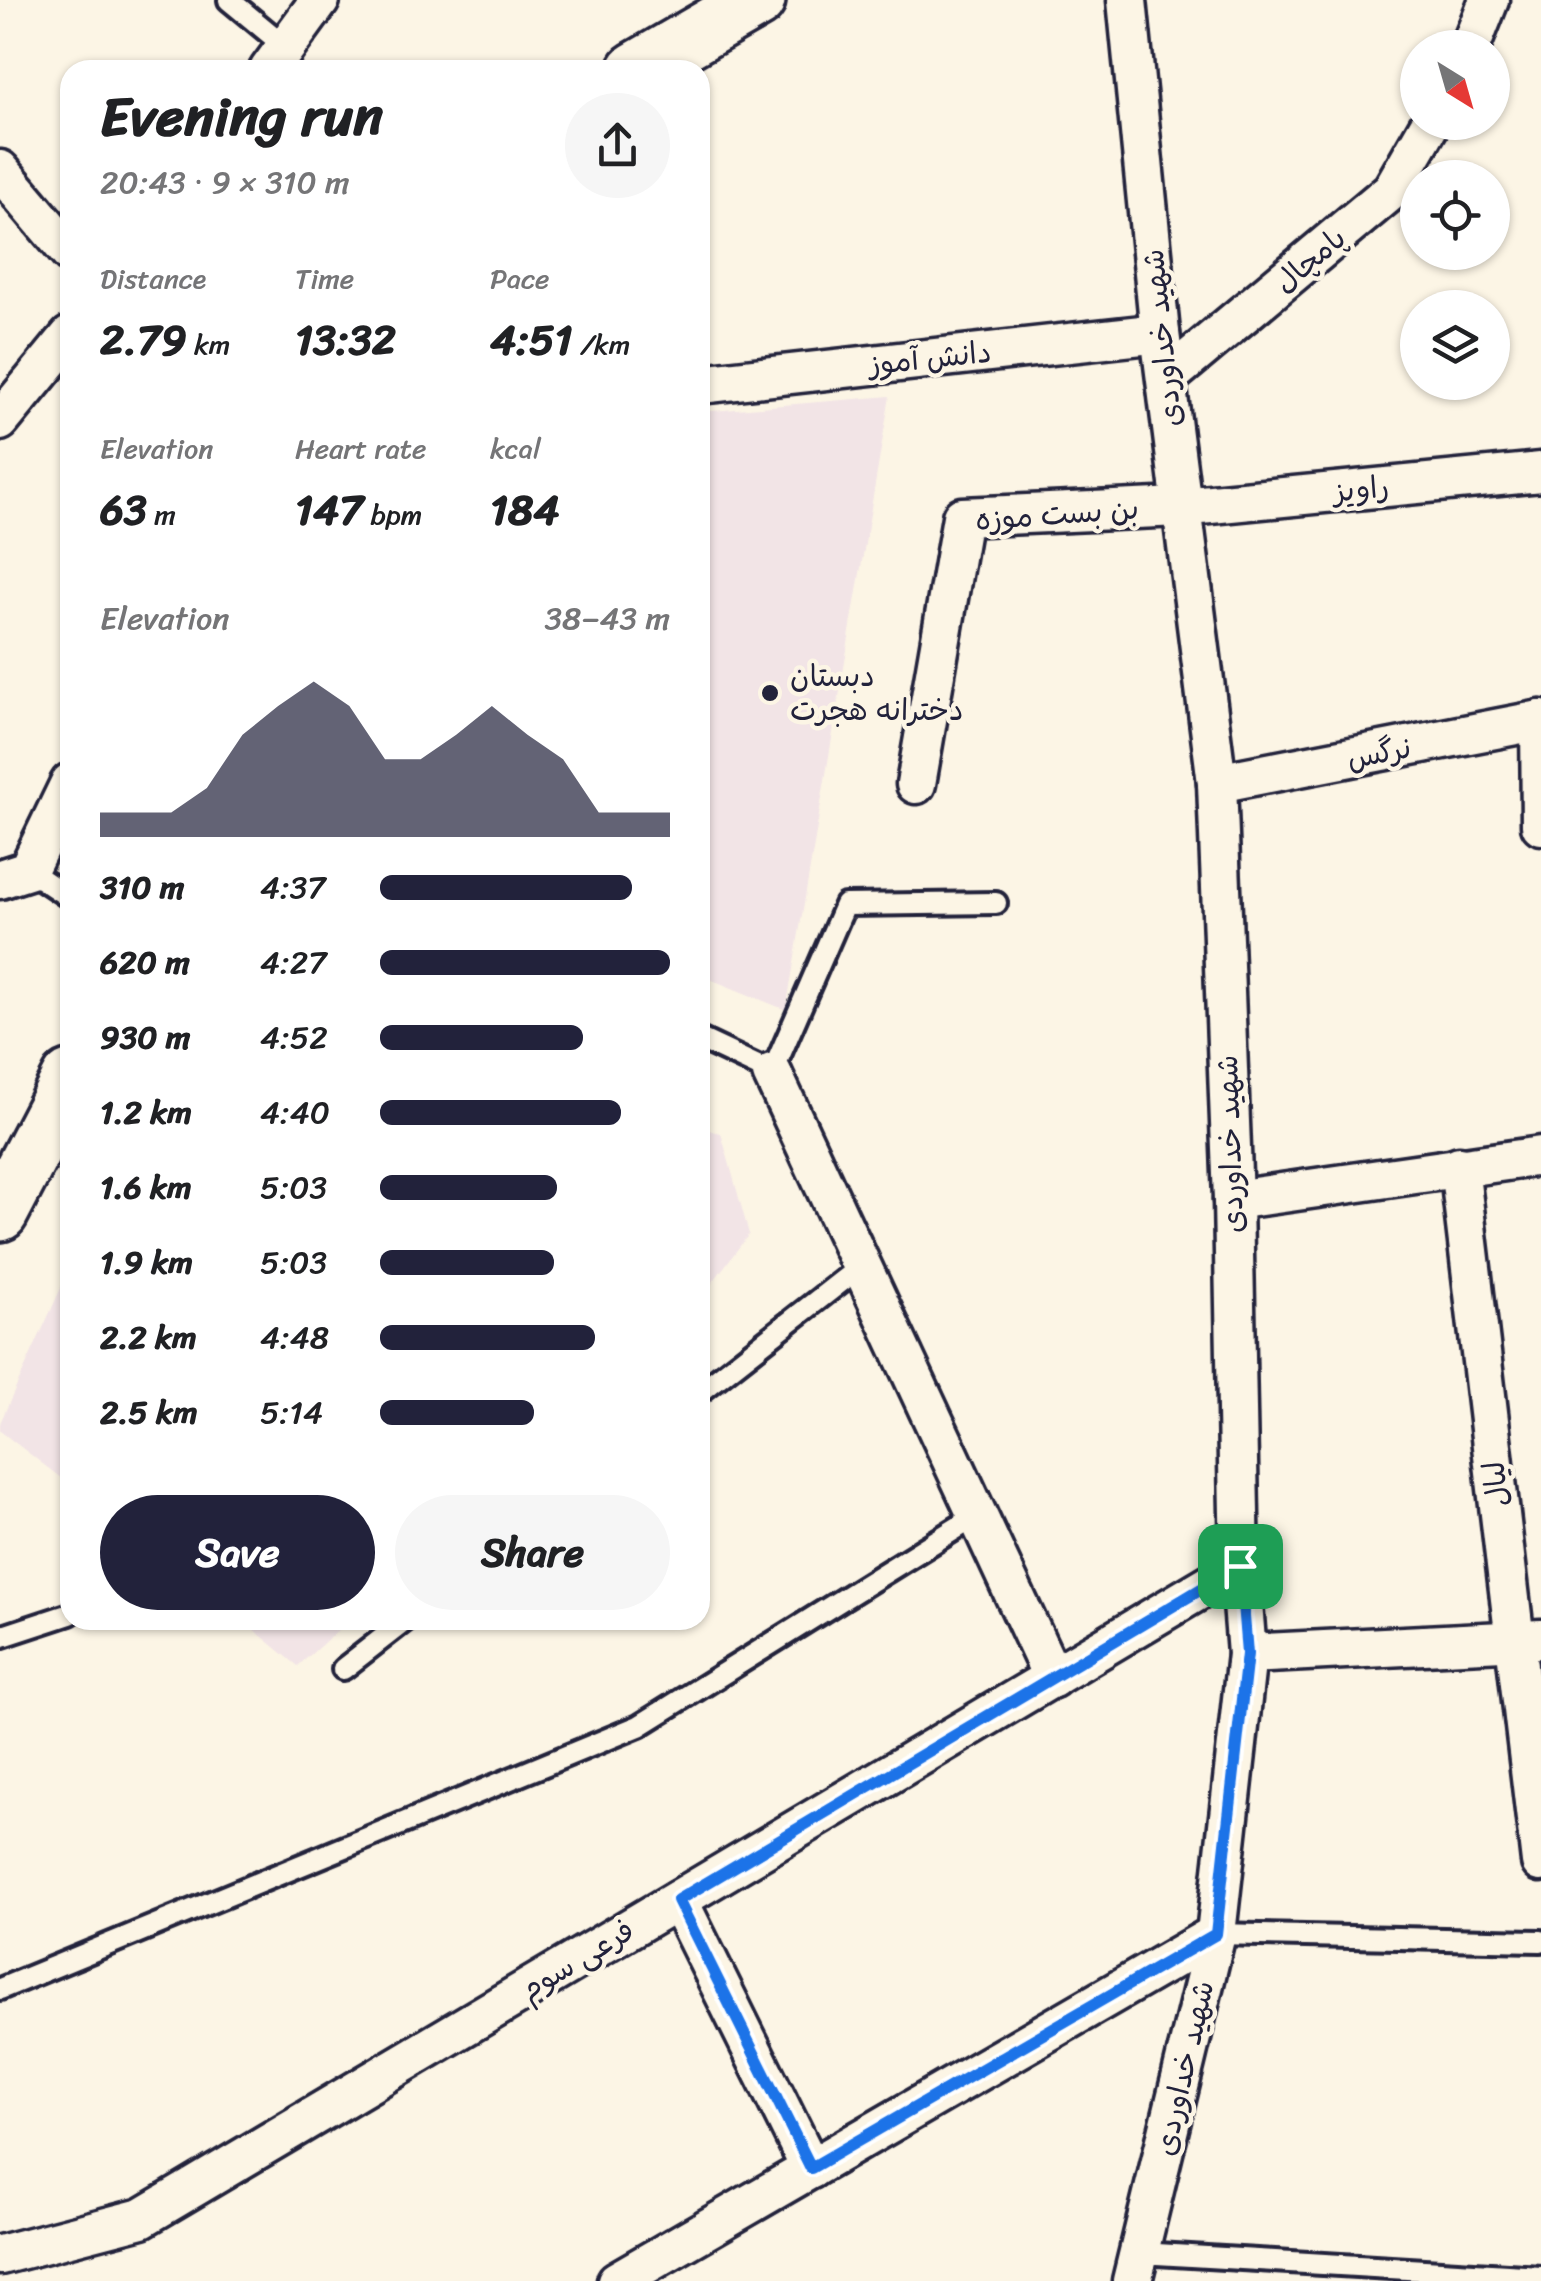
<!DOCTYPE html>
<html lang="en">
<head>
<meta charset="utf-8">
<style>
  body { margin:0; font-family:Sriracha,"Playpen Sans Arabic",sans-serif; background:#f6f6f6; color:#202124; height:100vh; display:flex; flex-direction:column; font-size:38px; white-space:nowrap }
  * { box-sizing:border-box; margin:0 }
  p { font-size:32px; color:#757577 }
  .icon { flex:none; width:55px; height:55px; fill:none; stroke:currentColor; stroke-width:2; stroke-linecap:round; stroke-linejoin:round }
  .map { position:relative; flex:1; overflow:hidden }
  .sheet { position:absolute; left:60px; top:60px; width:650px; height:1570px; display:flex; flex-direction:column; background:#fff; border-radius:30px; box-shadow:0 2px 8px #0004 }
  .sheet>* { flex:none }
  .needle { width:65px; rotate:143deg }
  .fabs { position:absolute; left:1400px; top:30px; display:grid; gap:20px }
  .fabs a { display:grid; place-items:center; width:110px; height:110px; border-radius:50%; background:#fff; box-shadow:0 2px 8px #0004; font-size:50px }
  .pin { position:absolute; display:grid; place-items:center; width:85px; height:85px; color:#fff; margin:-42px; border-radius:20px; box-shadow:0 5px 15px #0006 }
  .round { display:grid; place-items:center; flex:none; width:105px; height:105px; border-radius:52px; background:#f6f6f6 }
  .summary { display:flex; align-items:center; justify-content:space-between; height:170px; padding:0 40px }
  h1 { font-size:55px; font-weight:800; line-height:75px }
  .figures { display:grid; grid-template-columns:repeat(3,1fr); gap:15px; height:170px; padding:10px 40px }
  .figures div { display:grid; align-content:center }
  .figures b { font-size:42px; font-weight:800 }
  .figures small { font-size:28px; font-weight:400 }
  .figures p { font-size:28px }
  .chart { height:280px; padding:20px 40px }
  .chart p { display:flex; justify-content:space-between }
  .chart svg { width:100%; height:180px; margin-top:10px; fill:#22223b; opacity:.7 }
  .action { display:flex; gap:20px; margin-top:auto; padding:20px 40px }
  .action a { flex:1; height:115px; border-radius:60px; background:#22223b; color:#fff; font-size:40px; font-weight:800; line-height:115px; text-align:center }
  .action a+a { background:#f6f6f6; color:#202124 }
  ul { padding:0 40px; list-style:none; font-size:32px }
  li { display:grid; grid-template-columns:160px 120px 1fr; align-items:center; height:75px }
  li i { height:25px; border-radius:12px; background:#22223b }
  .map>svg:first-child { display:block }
  .built { fill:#f2e4e6 }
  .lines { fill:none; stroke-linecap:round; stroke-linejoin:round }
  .lane-casing { stroke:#22223b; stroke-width:28 }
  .street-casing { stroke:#22223b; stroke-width:45 }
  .secondary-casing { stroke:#22223b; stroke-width:62 }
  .lane { stroke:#fcf5e5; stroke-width:20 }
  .street { stroke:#fcf5e5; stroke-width:38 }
  .secondary { stroke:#fcf5e5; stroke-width:55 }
  .route-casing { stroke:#fff; stroke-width:20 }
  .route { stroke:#1a73e8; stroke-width:12 }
  .poi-dot { fill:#22223b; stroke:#fcf5e5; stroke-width:4 }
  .labels { text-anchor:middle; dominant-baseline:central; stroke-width:9; stroke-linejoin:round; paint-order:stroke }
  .street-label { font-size:30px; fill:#22223b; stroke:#fcf5e5 }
  .poi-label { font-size:30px; fill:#22223b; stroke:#fcf5e5; text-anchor:start }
</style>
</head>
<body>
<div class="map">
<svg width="1541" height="2281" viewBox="0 0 1541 2281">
  <rect width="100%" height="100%" fill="#fcf5e5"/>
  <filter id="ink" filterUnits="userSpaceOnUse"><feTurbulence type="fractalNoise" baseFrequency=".01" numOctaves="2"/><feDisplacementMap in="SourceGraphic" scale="20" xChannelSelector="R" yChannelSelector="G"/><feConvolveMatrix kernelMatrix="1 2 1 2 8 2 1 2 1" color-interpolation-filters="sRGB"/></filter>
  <g filter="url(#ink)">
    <g class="built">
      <path d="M890,396L786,1010L700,975V412Z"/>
      <path d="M700,1128L721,1133L749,1234L700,1299Z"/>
      <path d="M70,1268V1485L0,1431V1423Z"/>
      <path d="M242,1620H349L298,1666Z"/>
    </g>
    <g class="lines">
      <defs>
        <g id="lane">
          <path d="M229,0L286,47"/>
          <path d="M28,870L70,898"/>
          <path d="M700,1039L772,1073L845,905L996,903"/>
          <path d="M700,1392L861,1266"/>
          <path d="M0,1637L70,1614"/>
          <path d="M343,1669L406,1620"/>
          <path d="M1216,1934L1541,1941"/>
          <path d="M0,1989L639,1726L976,1516"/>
          <path d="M1140,2253L1541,2277"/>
        </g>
        <g id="street">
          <path d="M1127,0L1160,333L1217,783L1233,1200L1240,1566L1247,1654L1216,1934L1132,2281"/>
          <path d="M1470,48L1489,0"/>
          <path d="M269,70L320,0"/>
          <path d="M0,170L70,253"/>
          <path d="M1167,378L1392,190L1431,122"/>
          <path d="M700,384L1160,333"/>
          <path d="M0,421L70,336"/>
          <path d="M1540,720L1541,825"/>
          <path d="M1217,783L1541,720"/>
          <path d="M916,784L962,517L1180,507L1541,472"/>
          <path d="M0,879L28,870L70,783"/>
          <path d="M772,1073L1053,1678"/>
          <path d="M1459,1166L1541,1862"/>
          <path d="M1233,1200L1541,1156"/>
          <path d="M1247,1654L1541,1639"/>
          <path d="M678,1900L811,2169"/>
          <path d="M0,2255L142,2218L1240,1566"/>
          <path d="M617,2281L1216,1934"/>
        </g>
        <g id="secondary">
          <path d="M636,70L757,0"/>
          <path d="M0,1213L70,1079"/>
        </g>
      </defs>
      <use href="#lane" class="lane-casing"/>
      <use href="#street" class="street-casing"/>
      <use href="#secondary" class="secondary-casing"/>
      <use href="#lane" class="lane"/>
      <use href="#street" class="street"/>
      <use href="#secondary" class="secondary"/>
    </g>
  </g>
  <g class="lines" filter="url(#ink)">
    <defs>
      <path id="route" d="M1240,1566L1247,1654L1216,1934L811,2168L678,1900Z"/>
    </defs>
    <use href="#route" class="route-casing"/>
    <use href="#route" class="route"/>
  </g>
  <circle class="poi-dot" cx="770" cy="693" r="10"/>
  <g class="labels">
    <g class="street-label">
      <text transform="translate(1310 260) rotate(-40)">پامچال</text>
      <text transform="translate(1162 338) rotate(-96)">شهید خداوردی</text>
      <text transform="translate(930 358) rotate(-6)">دانش آموز</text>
      <text transform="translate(1361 489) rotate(-6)">راویز</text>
      <text transform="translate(1057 514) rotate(-4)">بن بست موزه</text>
      <text transform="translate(1379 753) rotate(-11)">نرگس</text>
      <text transform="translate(1230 1144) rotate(-92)">شهید خداوردی</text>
      <text transform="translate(1496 1484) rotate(-97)">لیال</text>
      <text transform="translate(577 1960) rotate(-31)">فرعی سوم</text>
      <text transform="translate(1184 2068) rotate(-77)">شهید خداوردی</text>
    </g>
    <g class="poi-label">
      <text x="790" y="676">دبستان<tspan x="790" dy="34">دخترانه هجرت</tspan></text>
    </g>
  </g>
</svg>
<div class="fabs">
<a><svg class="needle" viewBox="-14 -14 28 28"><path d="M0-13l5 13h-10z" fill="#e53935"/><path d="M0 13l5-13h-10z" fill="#757577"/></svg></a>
<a><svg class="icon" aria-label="locate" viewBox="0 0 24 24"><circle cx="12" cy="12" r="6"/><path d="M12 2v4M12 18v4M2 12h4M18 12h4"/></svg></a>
<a><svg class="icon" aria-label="layers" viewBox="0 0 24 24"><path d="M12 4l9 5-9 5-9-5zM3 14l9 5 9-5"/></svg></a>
</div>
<div class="pin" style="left:1240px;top:1566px;background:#1e9e55"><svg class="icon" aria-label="arrive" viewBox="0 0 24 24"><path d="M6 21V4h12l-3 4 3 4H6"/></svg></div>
<section class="sheet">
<div class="summary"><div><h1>Evening run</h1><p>20:43 · 9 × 310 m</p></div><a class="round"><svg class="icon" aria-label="share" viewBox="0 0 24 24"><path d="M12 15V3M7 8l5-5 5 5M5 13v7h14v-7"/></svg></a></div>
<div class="figures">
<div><p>Distance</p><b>2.79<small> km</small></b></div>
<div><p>Time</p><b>13:32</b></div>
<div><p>Pace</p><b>4:51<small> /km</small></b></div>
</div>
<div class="figures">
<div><p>Elevation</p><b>63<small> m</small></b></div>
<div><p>Heart rate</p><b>147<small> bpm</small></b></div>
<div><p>kcal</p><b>184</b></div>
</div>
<div class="chart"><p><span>Elevation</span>38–43 m</p>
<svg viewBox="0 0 160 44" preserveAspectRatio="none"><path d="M0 44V38L10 38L20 38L30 32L40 19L50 12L60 6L70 12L80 25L90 25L100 19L110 12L120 19L130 25L140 38L150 38L160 38V44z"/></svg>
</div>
<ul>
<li><b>310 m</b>4:37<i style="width:87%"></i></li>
<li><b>620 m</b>4:27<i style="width:100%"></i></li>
<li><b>930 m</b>4:52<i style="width:70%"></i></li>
<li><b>1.2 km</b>4:40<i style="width:83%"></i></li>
<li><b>1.6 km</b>5:03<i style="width:61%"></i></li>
<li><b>1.9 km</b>5:03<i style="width:60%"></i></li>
<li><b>2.2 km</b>4:48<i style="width:74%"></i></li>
<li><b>2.5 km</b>5:14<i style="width:53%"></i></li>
</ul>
<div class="action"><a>Save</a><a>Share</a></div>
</section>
</div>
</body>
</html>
